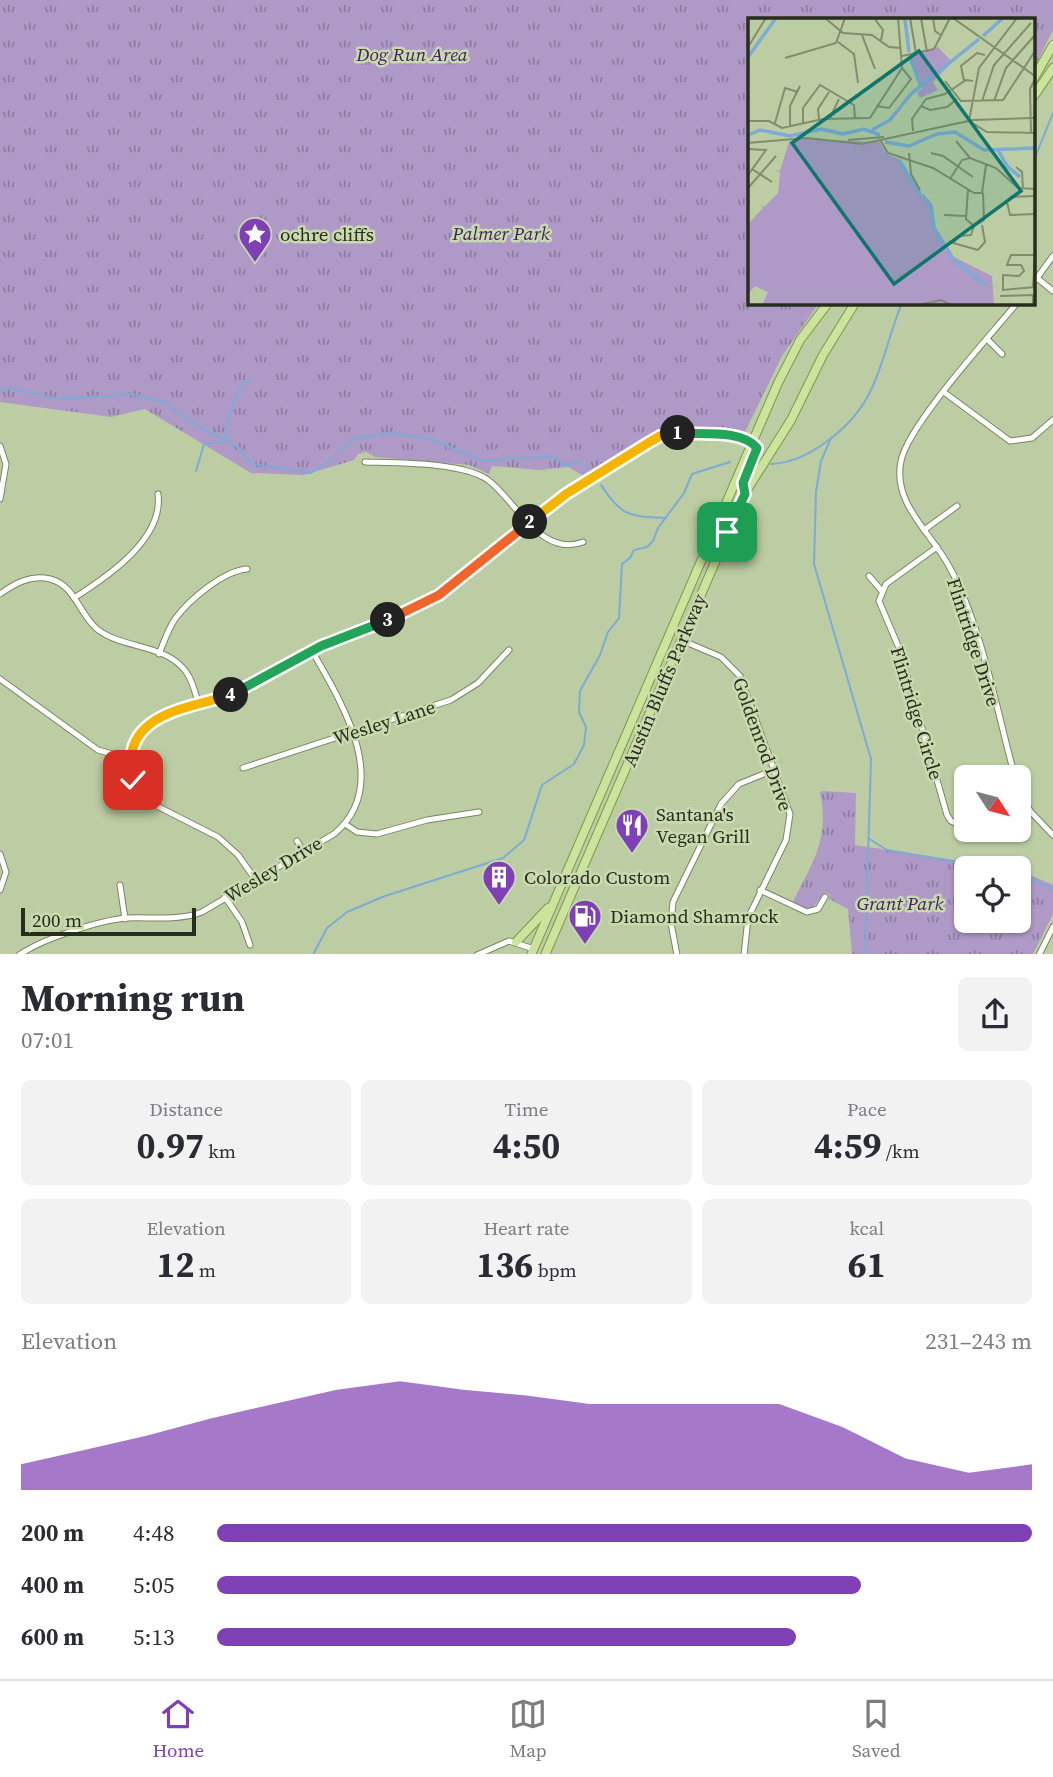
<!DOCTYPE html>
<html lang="en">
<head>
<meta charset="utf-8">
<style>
  body { margin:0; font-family:"Source Serif 4",serif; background:#f2f2f3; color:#2b2b33; height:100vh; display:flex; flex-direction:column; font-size:26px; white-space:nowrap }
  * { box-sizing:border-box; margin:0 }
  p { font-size:23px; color:#7c7c81 }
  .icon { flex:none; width:38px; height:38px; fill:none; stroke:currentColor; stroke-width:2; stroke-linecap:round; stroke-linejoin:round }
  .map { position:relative; height:954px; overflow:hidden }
  .details { display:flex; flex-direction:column; background:#fff; flex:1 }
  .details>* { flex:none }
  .needle { width:46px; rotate:126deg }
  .tools { position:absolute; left:954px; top:765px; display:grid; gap:14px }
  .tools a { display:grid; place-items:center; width:77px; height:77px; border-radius:10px; background:#fff; box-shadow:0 2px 5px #0004; font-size:35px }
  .scale { position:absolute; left:21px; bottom:18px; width:175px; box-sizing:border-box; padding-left:7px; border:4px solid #282e1e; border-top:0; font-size:19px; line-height:24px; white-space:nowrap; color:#282e1e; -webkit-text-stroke:5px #c9daaf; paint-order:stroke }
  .pin { position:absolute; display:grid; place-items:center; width:60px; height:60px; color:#fff; margin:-30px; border-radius:14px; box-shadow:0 4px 10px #0006 }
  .km { position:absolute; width:35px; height:35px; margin:-18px; border-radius:50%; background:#222; color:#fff; font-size:19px; line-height:35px; text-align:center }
  .round { display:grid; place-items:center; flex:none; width:74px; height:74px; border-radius:10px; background:#f2f2f3 }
  .head { display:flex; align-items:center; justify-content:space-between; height:119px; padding:0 21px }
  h1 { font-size:38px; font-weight:700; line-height:52px }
  .stats { display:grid; grid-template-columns:repeat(3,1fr); gap:10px; height:119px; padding:7px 21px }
  .stats div { display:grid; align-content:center; border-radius:10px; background:#f2f2f3; text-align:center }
  .stats b { font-size:35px; font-weight:700 }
  .stats small { font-size:19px; font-weight:400 }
  .stats p { font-size:19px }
  .chart { height:196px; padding:14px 21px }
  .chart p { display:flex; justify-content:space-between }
  .chart svg { width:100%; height:126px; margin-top:7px; fill:#7f40b5; opacity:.7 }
  ul { padding:0 21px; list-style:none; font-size:23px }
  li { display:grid; grid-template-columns:112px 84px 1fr; align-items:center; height:52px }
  li i { height:18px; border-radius:9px; background:#7f40b5 }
  .tabs { display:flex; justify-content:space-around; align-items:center; height:98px; border-top:2px solid #e1e1e2; background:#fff; font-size:19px; color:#7c7c81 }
  .tabs a { display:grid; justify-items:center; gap:4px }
  .tabs .selected { color:#7f40b5 }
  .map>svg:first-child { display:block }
  .park { fill:url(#park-tufts) }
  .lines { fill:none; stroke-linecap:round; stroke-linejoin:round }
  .stream { stroke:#7cacd6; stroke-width:2 }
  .minor-casing { stroke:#78875f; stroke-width:7 }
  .primary-casing { stroke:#7c9846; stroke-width:10 }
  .minor { stroke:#fff; stroke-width:5 }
  .primary { stroke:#cbe39d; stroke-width:8 }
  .split-1-casing { stroke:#fff; stroke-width:14 }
  .split-2-casing { stroke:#fff; stroke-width:14 }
  .split-3-casing { stroke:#fff; stroke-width:14 }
  .split-4-casing { stroke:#fff; stroke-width:14 }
  .split-5-casing { stroke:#fff; stroke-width:14 }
  .split-1 { stroke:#22a559; stroke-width:9 }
  .split-2 { stroke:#f5b400; stroke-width:9 }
  .split-3 { stroke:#f0652b; stroke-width:9 }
  .split-4 { stroke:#22a559; stroke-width:9 }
  .split-5 { stroke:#f5b400; stroke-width:9 }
  .labels { text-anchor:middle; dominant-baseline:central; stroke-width:5; stroke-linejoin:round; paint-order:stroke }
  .park-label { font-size:19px; font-style:italic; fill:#432261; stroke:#c9daaf }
  .poi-label { font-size:19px; fill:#282e1e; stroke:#c9daaf; text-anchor:start }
  .street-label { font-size:19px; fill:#282e1e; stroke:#c9daaf }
  .inset-river { fill:none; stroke:#7cacd6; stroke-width:3.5 }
  .inset-road { fill:none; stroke:#818d6e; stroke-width:2 }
  .view { fill:#0f766e; fill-opacity:0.15; stroke:#0f766e; stroke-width:3.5 }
  .inset-edge { fill:none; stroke:#282e1e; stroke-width:3.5 }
</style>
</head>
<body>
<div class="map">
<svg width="1053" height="955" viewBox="0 0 1053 955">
  <defs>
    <pattern id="park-tufts" width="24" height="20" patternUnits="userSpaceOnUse" patternTransform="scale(1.75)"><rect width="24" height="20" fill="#ae99c7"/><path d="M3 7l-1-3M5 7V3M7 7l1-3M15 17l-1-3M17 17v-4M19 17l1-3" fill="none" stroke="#8e7da1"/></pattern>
  </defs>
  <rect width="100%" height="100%" fill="#bccda3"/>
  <g class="park">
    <path d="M0,0H1053V30L1034,68V19H750V303H819L782,356L745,432L662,430L584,476L568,467L539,470L492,466L489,474L469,465L375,457L366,452L358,454L354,460L304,475L251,473L145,409L111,417L0,402Z"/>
    <path d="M823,791L856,793L855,845L1008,868H966V920H1018L1019,870L1053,885V914L1033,954H852L848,909L829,899L830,895L825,892L811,910L792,904C812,862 830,841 820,792Z"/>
  </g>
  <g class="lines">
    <g class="stream">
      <path d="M1034,160L1053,113"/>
      <path d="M0,390L8,388L60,399L131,394L165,402L188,420L238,447L252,464L311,473L333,458"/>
      <path d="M831,438L821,461L816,492L814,564L871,759L865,955"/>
      <path d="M226,441C225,423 235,385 252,378"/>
      <path d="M337,453L356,438L389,433L430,439L483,461L553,456L564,465L578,462L589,469"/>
      <path d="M771,464C791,463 810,454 826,442C881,403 879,359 902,303"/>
      <path d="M196,471L204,444L223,442"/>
      <path d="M601,485C622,517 629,516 666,518"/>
      <path d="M868,838L887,850L991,868"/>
      <path d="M1018,873L1053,889"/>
      <path d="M313,955L327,928L347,912L385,896L503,858L524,840L542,785L574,764L584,745L586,727L579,712L580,691L600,655L608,632L619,618L622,564L630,558L634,550L647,547L653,541L658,528L684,493L692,474L730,462"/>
    </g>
    <defs>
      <g id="minor">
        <path d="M1037,278L1053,291"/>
        <path d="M1034,282L1053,256"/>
        <path d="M988,340L1002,354"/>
        <path d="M945,393L1010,441L1032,438L1053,420"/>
        <path d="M0,446L6,464L0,499"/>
        <path d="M365,462C396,463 463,462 488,480C516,501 541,558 583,542"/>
        <path d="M924,530L957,506"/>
        <path d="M937,547L886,584L879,601L899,648L947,815L951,821L966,828"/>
        <path d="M869,576L881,590"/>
        <path d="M0,594C14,584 31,574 50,579C75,585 79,614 97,629C121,648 159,644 181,666C192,676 194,691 199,704"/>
        <path d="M74,598C107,577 164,539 158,494"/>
        <path d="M681,640L721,657L740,676L790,814L786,840L748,918L744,955"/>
        <path d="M159,654C164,642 168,629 175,619C189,600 223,571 247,569"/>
        <path d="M0,679L98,750L130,759"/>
        <path d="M243,768L451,700L478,683L509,650"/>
        <path d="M1015,777C997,712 982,627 950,568C932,533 892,504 901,461C908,425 990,336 1017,303"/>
        <path d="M1018,786L1030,811L1053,835"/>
        <path d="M1018,819L1030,811"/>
        <path d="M345,824L357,832L377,834L427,820L479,812"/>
        <path d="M977,830H999"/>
        <path d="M297,841L303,851"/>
        <path d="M0,854L6,872L0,890"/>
        <path d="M255,879L238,855L218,837L151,803L140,793L133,780L130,759L141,731L157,718L244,690L321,646L429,602L566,494L660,436C686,428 727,433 752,443"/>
        <path d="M120,885L125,919"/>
        <path d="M760,890L807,912L818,909L825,897"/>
        <path d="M225,897L242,922L250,945"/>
        <path d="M19,955C42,939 100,920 127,918C152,917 179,921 202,912L334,834C393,785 342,703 312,651"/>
        <path d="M477,955L509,941L534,949"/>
        <path d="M677,955L671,923L673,902L721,804L739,784L776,769"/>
        <path d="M1039,955L1053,927"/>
      </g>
      <g id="primary">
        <path d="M1034,78L1053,45"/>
        <path d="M1034,96L1053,68"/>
        <path d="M745,493L743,483L757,452L752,443"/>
        <path d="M516,942L548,908"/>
        <path d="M531,955L778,383L800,340L828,303"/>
        <path d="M545,955L745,493L791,420L823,355L855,303"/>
      </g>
    </defs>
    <use href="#minor" class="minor-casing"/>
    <use href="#primary" class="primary-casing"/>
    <use href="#minor" class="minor"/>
    <use href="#primary" class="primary"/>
  </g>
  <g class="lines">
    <defs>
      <path id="split-1" d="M678,433C700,435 742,429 757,448L743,483L745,494L727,532"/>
      <path id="split-2" d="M530,522L566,494L648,443L660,436L678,433"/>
      <path id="split-3" d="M388,620L439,595L530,522"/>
      <path id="split-4" d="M231,695L321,646L388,620"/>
      <path id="split-5" d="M133,780C118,715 184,709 231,695"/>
    </defs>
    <use href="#split-1" class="split-1-casing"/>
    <use href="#split-2" class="split-2-casing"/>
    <use href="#split-3" class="split-3-casing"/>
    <use href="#split-4" class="split-4-casing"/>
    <use href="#split-5" class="split-5-casing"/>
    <use href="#split-1" class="split-1"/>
    <use href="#split-2" class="split-2"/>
    <use href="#split-3" class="split-3"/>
    <use href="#split-4" class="split-4"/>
    <use href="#split-5" class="split-5"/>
  </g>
  <defs>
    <symbol id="sight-pin" viewBox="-11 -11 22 30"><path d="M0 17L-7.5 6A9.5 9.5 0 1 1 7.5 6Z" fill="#7f40b5" stroke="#c9daaf"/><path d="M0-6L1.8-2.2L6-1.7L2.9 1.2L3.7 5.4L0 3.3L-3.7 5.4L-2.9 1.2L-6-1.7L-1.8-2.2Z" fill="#fff"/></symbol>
    <symbol id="restaurant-pin" viewBox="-11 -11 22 30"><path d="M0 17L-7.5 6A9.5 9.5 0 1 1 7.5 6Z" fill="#7f40b5" stroke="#c9daaf"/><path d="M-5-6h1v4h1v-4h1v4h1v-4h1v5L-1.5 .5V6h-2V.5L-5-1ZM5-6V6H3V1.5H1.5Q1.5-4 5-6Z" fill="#fff"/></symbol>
    <symbol id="building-pin" viewBox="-11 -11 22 30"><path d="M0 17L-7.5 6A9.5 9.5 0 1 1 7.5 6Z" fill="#7f40b5" stroke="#c9daaf"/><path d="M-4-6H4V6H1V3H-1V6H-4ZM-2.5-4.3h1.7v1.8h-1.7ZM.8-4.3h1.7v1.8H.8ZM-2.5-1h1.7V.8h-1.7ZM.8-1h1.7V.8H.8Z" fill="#fff"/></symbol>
    <symbol id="fuel-pin" viewBox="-11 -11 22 30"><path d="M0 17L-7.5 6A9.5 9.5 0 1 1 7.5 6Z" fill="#7f40b5" stroke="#c9daaf"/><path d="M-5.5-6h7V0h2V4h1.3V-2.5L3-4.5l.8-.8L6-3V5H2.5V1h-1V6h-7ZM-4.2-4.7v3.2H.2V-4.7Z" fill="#fff"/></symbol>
  </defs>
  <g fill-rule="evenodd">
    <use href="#sight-pin" x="236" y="215" width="38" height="52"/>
    <use href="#restaurant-pin" x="613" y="806" width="38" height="52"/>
    <use href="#building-pin" x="480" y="858" width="38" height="52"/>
    <use href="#fuel-pin" x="566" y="897" width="38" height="52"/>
  </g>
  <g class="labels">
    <g class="park-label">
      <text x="412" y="54">Dog Run Area</text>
      <text x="501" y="233">Palmer Park</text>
      <text x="900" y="903">Grant Park</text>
    </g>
    <g class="poi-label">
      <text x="280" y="234">ochre cliffs</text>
      <text x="656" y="814">Santana's<tspan x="656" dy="22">Vegan Grill</tspan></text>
      <text x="524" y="877">Colorado Custom</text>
      <text x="610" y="916">Diamond Shamrock</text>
    </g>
    <g class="street-label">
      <text transform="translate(974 642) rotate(72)">Flintridge Drive</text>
      <text transform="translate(664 680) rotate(-67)">Austin Bluffs Parkway</text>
      <text transform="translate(917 713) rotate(73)">Flintridge Circle</text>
      <text transform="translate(384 722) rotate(-18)">Wesley Lane</text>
      <text transform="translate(763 744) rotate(70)">Goldenrod Drive</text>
      <text transform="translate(273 869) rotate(-31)">Wesley Drive</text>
    </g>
  </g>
  <g transform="translate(748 18)">
    <rect width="287" height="287" fill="#bccda3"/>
    <path d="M190,29L204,44L185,64L190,72L172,80L169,75L175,69L161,37ZM56,121L131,124L139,136L153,142L171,173L184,186L186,207L206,239L244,258L246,287H14L20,274L7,268L0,276V206L15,190L12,186L16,189L30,175L32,155L28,152L32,153L41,124Z" fill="#ae99c7"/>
    <path class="inset-river" d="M157,1L161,34M235,18L255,0M0,39L28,0M162,39L173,69M124,112L142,102L163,76L231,21M0,117L12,112L42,118L73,111L95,116L116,111L132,117M137,124L161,128L189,116L207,114L236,132L287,130M250,132L259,148L272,159M151,142L172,176M174,177L183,187L186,210L205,241L238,268"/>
    <path class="inset-road" d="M77,0L95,15L124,17L141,29L153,30M126,0L135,12L133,22M162,0L168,35M173,0L179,34M185,0L187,13L194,18M205,0L287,58M269,0L231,50L221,103L239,114L287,115M114,17L127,51M90,24L106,36L110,65M0,29L18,0M154,38L186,31L202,0M37,40L88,25L97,0M197,63L213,83L255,82L287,33M216,63L213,48L229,35L237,37M234,83L246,47L283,5M246,83L258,50L287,17M128,88L141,90L163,61L154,50M173,88L182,92L199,89L209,81M82,100L91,81M71,101L70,91L81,74M0,103H21L34,110L75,101L122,100L154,50L150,0M27,105L37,70L50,74M55,106V90L72,67L106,87L107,101M42,109V88L52,68M165,113L164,101L178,81L197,76L218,62L225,63M283,115L282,71L287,61M100,122L136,119M132,122L140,135L185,150L226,175H234M208,123L222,140M0,125L58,120L114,126L225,102L287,100M0,131L18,132L0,157M161,135L163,156L172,172M183,135L195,138L225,159M268,149L274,154L275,171M4,151L24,164M202,161L214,142L222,140L248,150L270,170L287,171M0,170L28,138M220,171L218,201L226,208M234,175L238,147M287,178L263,179L259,184L262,197L287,196M196,197L218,198M226,208L223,217L211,218L205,225L230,232M226,208L236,202L235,175M230,232L237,224L234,207M285,269L287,237H263L259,247H273L276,253L271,258L255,257V272L287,269M252,278L285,277V287M169,287L193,282L203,287"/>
    <path class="view" d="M171,33L273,173L146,266L44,125Z"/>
    <rect width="287" height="287" class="inset-edge"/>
  </g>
</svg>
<div class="tools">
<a><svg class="needle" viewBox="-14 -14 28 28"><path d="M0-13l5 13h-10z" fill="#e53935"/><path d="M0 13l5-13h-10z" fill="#7c7c81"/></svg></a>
<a><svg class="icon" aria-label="locate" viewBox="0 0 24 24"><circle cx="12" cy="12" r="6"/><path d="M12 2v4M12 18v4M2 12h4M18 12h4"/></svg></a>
</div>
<div class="scale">200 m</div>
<div class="pin" style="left:727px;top:532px;background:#1e9e55"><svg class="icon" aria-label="arrive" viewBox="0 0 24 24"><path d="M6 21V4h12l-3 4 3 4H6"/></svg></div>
<div class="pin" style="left:133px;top:780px;background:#d93025"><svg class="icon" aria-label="check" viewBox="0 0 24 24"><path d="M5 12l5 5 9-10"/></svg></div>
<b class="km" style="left:678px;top:433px">1</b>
<b class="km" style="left:530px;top:522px">2</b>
<b class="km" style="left:388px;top:620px">3</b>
<b class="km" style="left:231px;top:695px">4</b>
</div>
<section class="details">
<div class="head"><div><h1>Morning run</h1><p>07:01</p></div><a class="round"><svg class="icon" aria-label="share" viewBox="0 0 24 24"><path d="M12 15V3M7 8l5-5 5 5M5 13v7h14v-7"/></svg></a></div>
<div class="stats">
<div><p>Distance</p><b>0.97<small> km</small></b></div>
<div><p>Time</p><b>4:50</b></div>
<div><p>Pace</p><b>4:59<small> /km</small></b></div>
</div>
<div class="stats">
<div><p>Elevation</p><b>12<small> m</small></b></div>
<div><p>Heart rate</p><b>136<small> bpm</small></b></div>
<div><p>kcal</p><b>61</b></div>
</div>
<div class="chart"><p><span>Elevation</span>231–243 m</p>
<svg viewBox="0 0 160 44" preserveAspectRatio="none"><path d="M0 44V35L10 30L20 25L30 19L40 14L50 9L60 6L70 9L80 11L90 14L100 14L110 14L120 14L130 22L140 33L150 38L160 35V44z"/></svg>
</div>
<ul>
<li><b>200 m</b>4:48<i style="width:100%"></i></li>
<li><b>400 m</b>5:05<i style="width:79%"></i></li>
<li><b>600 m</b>5:13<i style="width:71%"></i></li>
</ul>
</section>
<nav class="tabs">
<a class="selected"><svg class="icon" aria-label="home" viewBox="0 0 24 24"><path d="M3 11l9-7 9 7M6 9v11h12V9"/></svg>Home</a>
<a><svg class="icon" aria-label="map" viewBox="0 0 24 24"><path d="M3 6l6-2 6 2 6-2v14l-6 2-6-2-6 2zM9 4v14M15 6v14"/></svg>Map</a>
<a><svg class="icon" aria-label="saved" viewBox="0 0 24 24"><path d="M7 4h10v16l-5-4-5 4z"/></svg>Saved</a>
</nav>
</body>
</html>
